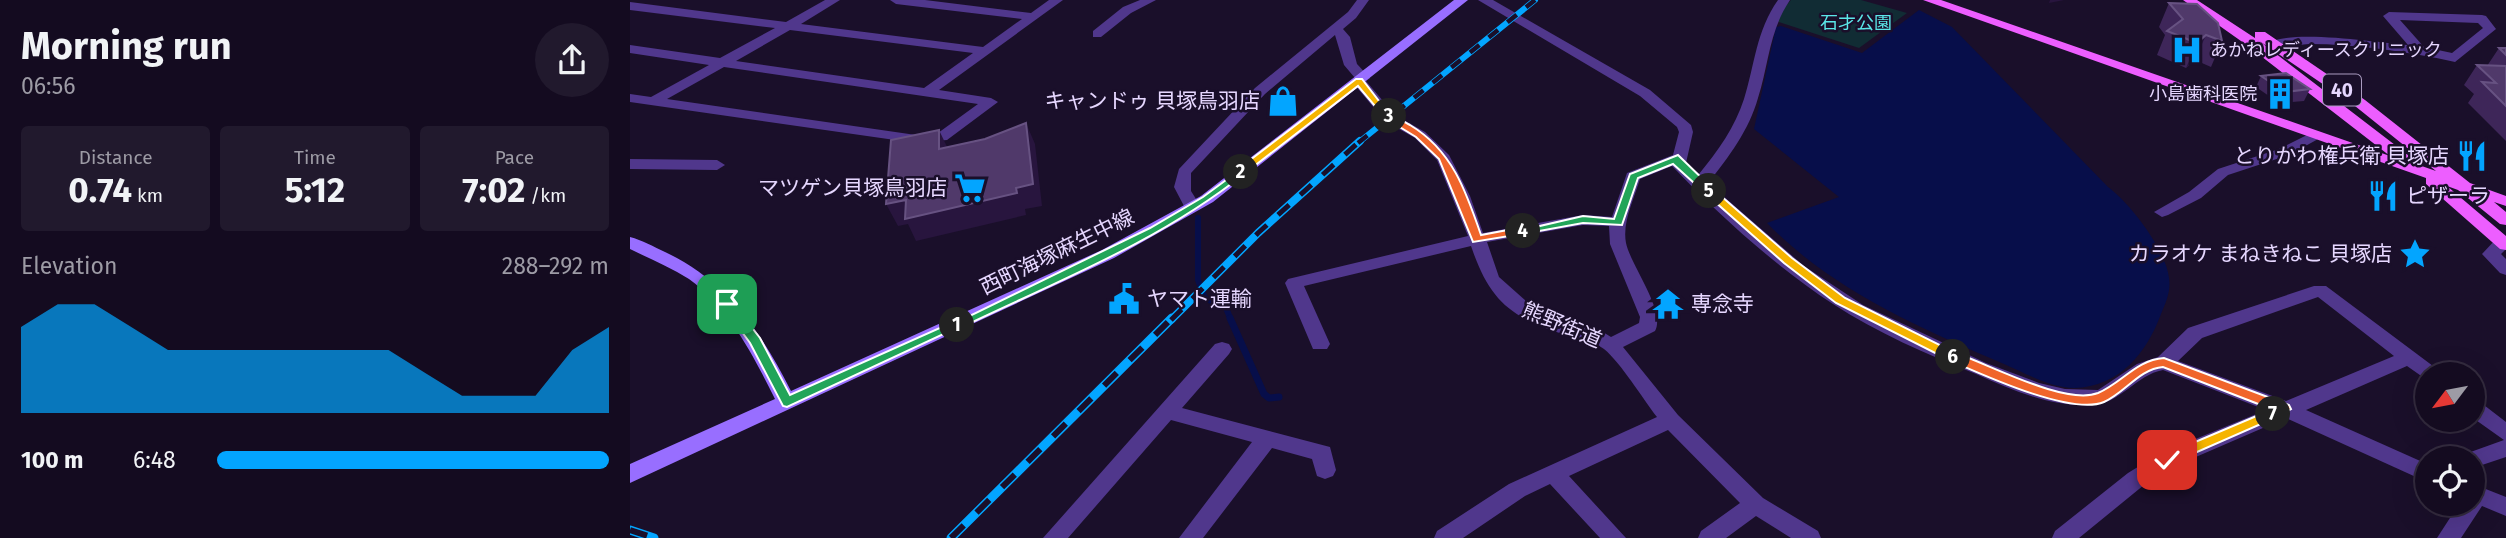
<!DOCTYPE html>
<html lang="en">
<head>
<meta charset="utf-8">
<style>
  body { margin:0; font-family:"Fira Sans","Noto Sans JP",sans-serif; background:#21192d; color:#f1f3f6; height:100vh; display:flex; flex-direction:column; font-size:26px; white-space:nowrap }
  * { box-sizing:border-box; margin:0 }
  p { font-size:23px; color:#9d9ba5 }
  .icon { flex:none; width:38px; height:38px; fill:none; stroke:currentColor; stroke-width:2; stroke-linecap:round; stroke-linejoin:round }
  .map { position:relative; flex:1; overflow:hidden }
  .panel { display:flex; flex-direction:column; background:#140b20; width:630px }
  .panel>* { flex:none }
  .needle { width:46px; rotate:238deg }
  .tools { position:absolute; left:1785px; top:362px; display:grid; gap:14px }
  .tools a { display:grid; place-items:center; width:70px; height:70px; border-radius:50%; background:#140b20; box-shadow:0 7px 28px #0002,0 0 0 2px #332b3e; font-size:35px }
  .pin { position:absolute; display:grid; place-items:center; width:60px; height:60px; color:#fff; margin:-30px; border-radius:14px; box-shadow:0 4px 10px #0006 }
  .km { position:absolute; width:35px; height:35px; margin:-18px; border-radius:50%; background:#222; color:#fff; font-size:19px; line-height:35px; text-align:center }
  .round { display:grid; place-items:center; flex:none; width:74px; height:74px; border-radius:37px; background:#21192d }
  .summary { display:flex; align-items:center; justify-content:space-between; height:119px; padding:0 21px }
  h1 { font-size:38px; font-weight:700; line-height:52px }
  .stats { display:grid; grid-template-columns:repeat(3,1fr); gap:10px; height:119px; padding:7px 21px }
  .stats div { display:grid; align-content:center; border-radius:7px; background:#21192d; text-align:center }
  .stats b { font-size:35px; font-weight:700 }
  .stats small { font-size:19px; font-weight:400 }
  .stats p { font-size:19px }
  .chart { height:196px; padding:14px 21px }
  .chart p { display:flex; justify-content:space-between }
  .chart svg { width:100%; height:126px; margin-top:7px; fill:#03a5ff; opacity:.7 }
  ul { padding:0 21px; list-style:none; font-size:23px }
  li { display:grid; grid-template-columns:112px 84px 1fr; align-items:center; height:52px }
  li i { height:18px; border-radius:9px; background:#03a5ff }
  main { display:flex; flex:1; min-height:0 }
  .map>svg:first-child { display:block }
  .green { fill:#112c34 }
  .water { fill:#070e4a }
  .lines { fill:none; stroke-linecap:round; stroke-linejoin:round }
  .stream-far1 { stroke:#070e4a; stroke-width:6 }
  .stream { stroke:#070e4a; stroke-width:7 }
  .street { fill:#50378c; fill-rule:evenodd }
  .secondary { fill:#986eff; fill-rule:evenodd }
  .primary { fill:#ed5eff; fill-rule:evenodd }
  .rail-far2-casing { stroke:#03a5ff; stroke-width:6 }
  .rail-far1-casing { stroke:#03a5ff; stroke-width:8 }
  .rail-casing { stroke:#03a5ff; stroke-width:9 }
  .rail-far2 { stroke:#1a0f2a; stroke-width:4.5; stroke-dasharray:12; stroke-linecap:butt }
  .rail-far1 { stroke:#1a0f2a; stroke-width:5; stroke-dasharray:15; stroke-linecap:butt }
  .rail { stroke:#1a0f2a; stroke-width:6; stroke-dasharray:18; stroke-linecap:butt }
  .wall { fill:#3e2659 }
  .shaded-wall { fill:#28153e }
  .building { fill:#50396a; stroke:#675282; stroke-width:2 }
  .split-1 { fill:#22a559; stroke:#fff; stroke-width:2 }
  .split-2 { fill:#22a559; stroke:#fff; stroke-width:2 }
  .split-3 { fill:#f5b400; stroke:#fff; stroke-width:2 }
  .split-4 { fill:#f0652b; stroke:#fff; stroke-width:2 }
  .split-5 { fill:#22a559; stroke:#fff; stroke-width:2 }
  .split-6 { fill:#f5b400; stroke:#fff; stroke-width:2 }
  .split-7 { fill:#f0652b; stroke:#fff; stroke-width:2 }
  .split-8 { fill:#f5b400; stroke:#fff; stroke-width:2 }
  .labels { text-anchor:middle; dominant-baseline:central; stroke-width:5; stroke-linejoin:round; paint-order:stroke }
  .far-park-label { font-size:18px; fill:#5be6e8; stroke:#1a0f2a }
  .far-poi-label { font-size:18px; fill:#e6d7ff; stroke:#1a0f2a; text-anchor:start }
  .shield { fill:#1a0f2a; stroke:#a99bbf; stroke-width:2 }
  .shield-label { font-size:19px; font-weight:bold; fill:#e6d7ff }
  .poi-label { font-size:21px; fill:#e6d7ff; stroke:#1a0f2a; text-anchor:end }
  .street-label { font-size:21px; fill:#e6d7ff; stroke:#1a0f2a }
</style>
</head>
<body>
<main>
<section class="panel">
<div class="summary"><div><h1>Morning run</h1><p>06:56</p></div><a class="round"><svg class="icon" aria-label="share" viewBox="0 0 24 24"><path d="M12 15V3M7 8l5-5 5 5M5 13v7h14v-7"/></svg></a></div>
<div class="stats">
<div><p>Distance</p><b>0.74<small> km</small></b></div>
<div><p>Time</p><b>5:12</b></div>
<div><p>Pace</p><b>7:02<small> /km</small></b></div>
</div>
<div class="chart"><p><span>Elevation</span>288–292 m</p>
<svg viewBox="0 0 160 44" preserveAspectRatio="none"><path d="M0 44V14L10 6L20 6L30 14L40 22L50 22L60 22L70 22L80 22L90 22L100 22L110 30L120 38L130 38L140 38L150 22L160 14V44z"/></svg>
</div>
<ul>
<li><b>100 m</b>6:48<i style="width:100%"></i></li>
</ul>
</section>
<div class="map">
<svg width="1876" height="538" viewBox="0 0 1876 538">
  <rect width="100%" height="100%" fill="#1a0f2a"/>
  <path class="green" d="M1161,0H1231L1277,13L1229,48L1143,20Z"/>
  <path class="water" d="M1289,10L1322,27L1478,187C1500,203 1536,250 1539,278C1541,291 1536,302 1531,314C1517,352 1490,387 1444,388C1421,388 1395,373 1374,364C1290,328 1202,290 1137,223L1209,197L1124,129L1146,27L1151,26L1232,53Z"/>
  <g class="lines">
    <path class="stream-far1" d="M568,218V280L575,298L596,308L601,320"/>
    <path class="stream" d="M600,318L634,394L639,398L649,397"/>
    <g class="street">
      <path d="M195,0H210L171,24L353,47L392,19L266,4L260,0H295L401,13L419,0H433L309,90L361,98L368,102L317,140L286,143L0,102V94L21,97L79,65L0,53V45L90,58L145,28L0,10V2L156,22ZM160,30L343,53L294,88L106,61ZM94,67L348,104L308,133L286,135L37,99Z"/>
      <path d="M510,0H526L501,13L471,37H463V31L493,7Z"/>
      <path d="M727,0H739L726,18L713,29L720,37L727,64L740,78L736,81L765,115L795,132L819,155L840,196L853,233L953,215L982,217L997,173L1043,155L1049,132L1047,127L1010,96L848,0H863L1020,90L1061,125L1063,132L1056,163L1069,174C1088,151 1105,127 1114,99C1125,64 1126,31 1148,0H1160C1139,31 1139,64 1128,98C1119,130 1099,157 1078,183L1174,266L1233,305L1356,363L1409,383L1435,389L1468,390L1507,364L1528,357L1558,328L1684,286H1696L1807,369L1810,374H1797V380L1777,366L1676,410L1797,464V482L1656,418L1545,466L1514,485L1449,538H1422L1425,531L1498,473L1529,454L1636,410L1533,370C1506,375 1491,403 1463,405C1423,408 1382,390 1346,374C1297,354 1247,333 1203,304C1145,266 1090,216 1042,166L1010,179C1004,199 992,222 996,243C1001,266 1036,311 1025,331L993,347L1048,415L1133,498L1188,531L1191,538H1161L1126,516L1096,538H1068L1071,531L1110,503L1038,430L939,476L996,538H970L920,484L895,496L833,538H804L807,531L879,484L1027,417C1013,399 991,363 974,349C962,340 947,339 933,334C879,317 859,299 841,246L674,286L700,344L697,349H683L655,283L658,279L838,236L807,160L785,138L755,121L724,84L722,81L725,78L714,65L705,35L635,94L561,173V191L571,207L563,212L554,206L544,187L549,169L625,88L718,12ZM953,225L979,226L980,244L1010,317L1009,323L981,337L968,329L942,323L905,309L869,277L857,242ZM1688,297L1764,356L1656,401L1548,361L1572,338Z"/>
      <path d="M1759,12L1852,15L1856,16L1866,29L1825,62C1780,52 1726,44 1679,44C1667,44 1648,52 1638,44C1657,28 1751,43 1778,45L1753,16ZM1770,20L1848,23L1853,28L1822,53L1794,47Z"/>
      <path d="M1685,131L1690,132V138L1659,155L1598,175L1571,198L1538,215L1532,217L1524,212L1559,192L1588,169L1649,149Z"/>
      <path d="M0,159L87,160L95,165L87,170L0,169Z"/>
      <path d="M1873,237H1876V249L1871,254L1876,259V275L1870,273L1852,254L1867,238Z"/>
      <path d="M592,342L599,344L602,349L599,354L552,408L700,447L706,470L703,476L695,479L687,476L682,459L642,448L573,538H549L622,442L541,420L438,538H413L585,344Z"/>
      <path d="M1843,400L1850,402L1876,422V457L1843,468V458H1833L1835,454L1874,440L1843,418Z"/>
      <path d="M1843,484L1876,497V516L1852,506L1831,538H1807L1829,504H1843Z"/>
    </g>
    <path class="secondary" d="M824,0H838L583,202L484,258L0,483V464L145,399C123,355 100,309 59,279C40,267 20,259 0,249V237C12,240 24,247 35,252C97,281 131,332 161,391L472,250L571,196Z"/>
    <path class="primary" d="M1293,0H1311L1760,156L1618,46L1553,0H1567L1628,40L1782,158L1783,163L1806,171L1725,106L1625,38V32H1635L1735,100L1840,183L1876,196V206L1864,202L1876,212V225L1870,224L1828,190L1817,186L1876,236V250L1870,249L1796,184V178Z"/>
    <defs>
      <path id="rail-far2" d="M728,143L905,0"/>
      <path id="rail-far1" d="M541,320L628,233L730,141"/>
      <g id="rail">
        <path d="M0,530L24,538"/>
        <path d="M321,538L542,318"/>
      </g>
    </defs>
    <use href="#rail-far2" class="rail-far2-casing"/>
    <use href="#rail-far1" class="rail-far1-casing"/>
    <use href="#rail" class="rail-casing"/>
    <use href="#rail-far2" class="rail-far2"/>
    <use href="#rail-far1" class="rail-far1"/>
    <use href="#rail" class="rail"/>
  </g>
  <g class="wall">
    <path d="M1539,3L1592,41L1581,67L1565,60L1556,68L1527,55L1535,35L1529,27Z"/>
    <path d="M1869,48H1876V141L1838,103L1844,94L1834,85L1847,65L1857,66Z"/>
    <path d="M1631,76L1680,89L1674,101L1649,103L1626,87Z"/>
  </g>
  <g class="shaded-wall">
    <path d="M1420,0H1434L1419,3Z"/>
    <path d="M1576,35L1565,60L1556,68L1567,43Z"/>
    <path d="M396,123L405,144L412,206L395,209L396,215L286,241L278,224L268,226L256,204L276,200L386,188Z"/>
    <path d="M309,130L319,151L309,149Z"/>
  </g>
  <g class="building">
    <path d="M1539,3L1567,4L1588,23L1592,41L1576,35L1567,43L1537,31L1553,19Z"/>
    <path d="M1869,48H1876V55Z"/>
    <path d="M1847,65L1876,66V106L1852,82L1866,83Z"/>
    <path d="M1656,73L1680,89L1655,92L1631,76Z"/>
    <path d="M396,123L403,184L386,188L387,193L275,219L276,200L256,204L261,140L309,130V149L355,139Z"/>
  </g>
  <path class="split-1" d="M93,301H101L130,338L160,395L323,322L333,325L157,407L153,406L120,343L93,306Z"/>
  <path class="split-2" d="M611,169L614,174C530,241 428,281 332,327L321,325L520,228L573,197Z"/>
  <path class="split-3" d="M726,79H732L762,118H755L728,86L614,174H607V170Z"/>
  <path class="split-4" d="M755,114C764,114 772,121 780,125C822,150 836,191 851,235L893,227L897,228V233L843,242L809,159L786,137L755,118Z"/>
  <path class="split-5" d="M1048,155L1083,189V193H1075L1043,164L1008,178L992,225L953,223L893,234L888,231L953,216L984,219L1000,174Z"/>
  <path class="split-6" d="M1075,189H1083L1162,258L1215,298L1328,354V360H1319L1206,303L1154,263L1075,193Z"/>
  <path class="split-7" d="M1323,352C1357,363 1435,406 1468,393C1493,382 1506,360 1534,358L1659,405L1661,409L1647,417H1638L1636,414L1641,409L1533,367C1509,369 1495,393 1474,402C1441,416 1351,374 1319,360V354Z"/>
  <path class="split-8" d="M1643,409L1649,414L1647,417L1542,463H1532L1530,460L1532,456Z"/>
  <defs>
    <symbol id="hospital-bare" viewBox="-9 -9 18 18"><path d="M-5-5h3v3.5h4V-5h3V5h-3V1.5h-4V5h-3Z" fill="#03a5ff" stroke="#1a0f2a" stroke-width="2.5" paint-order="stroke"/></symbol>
    <symbol id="building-bare" viewBox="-9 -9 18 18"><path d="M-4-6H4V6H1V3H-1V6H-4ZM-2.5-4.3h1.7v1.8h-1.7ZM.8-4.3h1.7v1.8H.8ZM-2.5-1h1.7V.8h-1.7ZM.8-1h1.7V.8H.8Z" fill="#03a5ff" stroke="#1a0f2a" stroke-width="2.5" paint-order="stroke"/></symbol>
    <symbol id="shop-bare" viewBox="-9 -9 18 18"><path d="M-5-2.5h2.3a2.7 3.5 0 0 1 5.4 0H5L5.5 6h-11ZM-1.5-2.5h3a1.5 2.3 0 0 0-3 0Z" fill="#03a5ff" stroke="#1a0f2a" stroke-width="2.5" paint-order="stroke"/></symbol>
    <symbol id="restaurant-bare" viewBox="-9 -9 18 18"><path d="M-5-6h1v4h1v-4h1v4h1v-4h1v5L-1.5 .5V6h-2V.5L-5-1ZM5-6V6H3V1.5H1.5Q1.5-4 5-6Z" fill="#03a5ff" stroke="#1a0f2a" stroke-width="2.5" paint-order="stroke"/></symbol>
    <symbol id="supermarket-bare" viewBox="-9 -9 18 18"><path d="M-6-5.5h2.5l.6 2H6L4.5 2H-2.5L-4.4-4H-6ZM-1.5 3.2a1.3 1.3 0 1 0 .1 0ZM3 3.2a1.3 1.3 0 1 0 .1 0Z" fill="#03a5ff" stroke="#1a0f2a" stroke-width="2.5" paint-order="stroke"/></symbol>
    <symbol id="sight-bare" viewBox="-9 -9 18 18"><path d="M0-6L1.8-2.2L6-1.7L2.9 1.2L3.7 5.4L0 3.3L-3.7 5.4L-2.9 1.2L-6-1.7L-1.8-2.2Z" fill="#03a5ff" stroke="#1a0f2a" stroke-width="2.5" paint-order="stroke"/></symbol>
    <symbol id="civic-bare" viewBox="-9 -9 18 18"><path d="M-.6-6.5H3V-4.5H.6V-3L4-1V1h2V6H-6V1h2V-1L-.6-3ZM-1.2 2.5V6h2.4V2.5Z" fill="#03a5ff" stroke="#1a0f2a" stroke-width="2.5" paint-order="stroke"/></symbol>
    <symbol id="temple-bare" viewBox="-9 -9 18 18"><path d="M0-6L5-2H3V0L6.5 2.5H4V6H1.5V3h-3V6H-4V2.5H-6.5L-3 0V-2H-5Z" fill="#03a5ff" stroke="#1a0f2a" stroke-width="2.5" paint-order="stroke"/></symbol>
  </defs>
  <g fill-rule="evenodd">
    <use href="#hospital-bare" x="1535" y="28" width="44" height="44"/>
    <use href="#building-bare" x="1628" y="72" width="44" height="44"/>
    <use href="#shop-bare" x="631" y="79" width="44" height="44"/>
    <use href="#restaurant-bare" x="1820" y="134" width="44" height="44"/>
    <use href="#supermarket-bare" x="318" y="166" width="44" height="44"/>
    <use href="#restaurant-bare" x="1731" y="174" width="44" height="44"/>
    <use href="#sight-bare" x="1763" y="232" width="44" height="44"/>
    <use href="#civic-bare" x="472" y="277" width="44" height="44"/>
    <use href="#temple-bare" x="1016" y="282" width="44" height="44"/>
  </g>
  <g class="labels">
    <g class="far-park-label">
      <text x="1226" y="23">石才公園</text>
    </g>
    <g class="far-poi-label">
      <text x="1580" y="50">あかねレディースクリニック</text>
      <text x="1627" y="94" text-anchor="end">小島歯科医院</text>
    </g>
    <rect class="shield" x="1693" y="74.5" width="38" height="31" rx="5"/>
    <g class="shield-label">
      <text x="1712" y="90">40</text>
    </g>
    <g class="poi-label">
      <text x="630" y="101">キャンドゥ 貝塚鳥羽店</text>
      <text x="1819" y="156">とりかわ権兵衛 貝塚店</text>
      <text x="317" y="188">マツゲン貝塚鳥羽店</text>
      <text x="1776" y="196" text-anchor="start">ピザーラ</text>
      <text x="1762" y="254">カラオケ まねきねこ 貝塚店</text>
      <text x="517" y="299" text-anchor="start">ヤマト運輸</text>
      <text x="1061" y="304" text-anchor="start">専念寺</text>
    </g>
    <g class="street-label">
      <text transform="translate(427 252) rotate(-26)">西町海塚麻生中線</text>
      <text transform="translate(932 325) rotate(23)">熊野街道</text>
    </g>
  </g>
</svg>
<div class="tools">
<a><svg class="needle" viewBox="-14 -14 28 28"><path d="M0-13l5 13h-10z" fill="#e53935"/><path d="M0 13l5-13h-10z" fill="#9d9ba5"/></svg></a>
<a><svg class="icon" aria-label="locate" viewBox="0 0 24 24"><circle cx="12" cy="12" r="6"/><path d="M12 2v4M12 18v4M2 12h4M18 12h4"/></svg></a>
</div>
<div class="pin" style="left:97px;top:304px;background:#1e9e55"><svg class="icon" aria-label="arrive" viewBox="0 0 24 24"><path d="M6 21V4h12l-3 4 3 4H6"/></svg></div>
<div class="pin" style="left:1537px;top:460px;background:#d93025"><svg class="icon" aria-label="check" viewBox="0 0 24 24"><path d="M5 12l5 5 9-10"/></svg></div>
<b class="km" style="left:327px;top:325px">1</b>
<b class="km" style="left:611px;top:172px">2</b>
<b class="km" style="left:759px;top:116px">3</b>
<b class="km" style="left:893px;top:231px">4</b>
<b class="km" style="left:1079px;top:191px">5</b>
<b class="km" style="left:1323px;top:357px">6</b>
<b class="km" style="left:1643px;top:414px">7</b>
</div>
</main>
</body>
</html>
